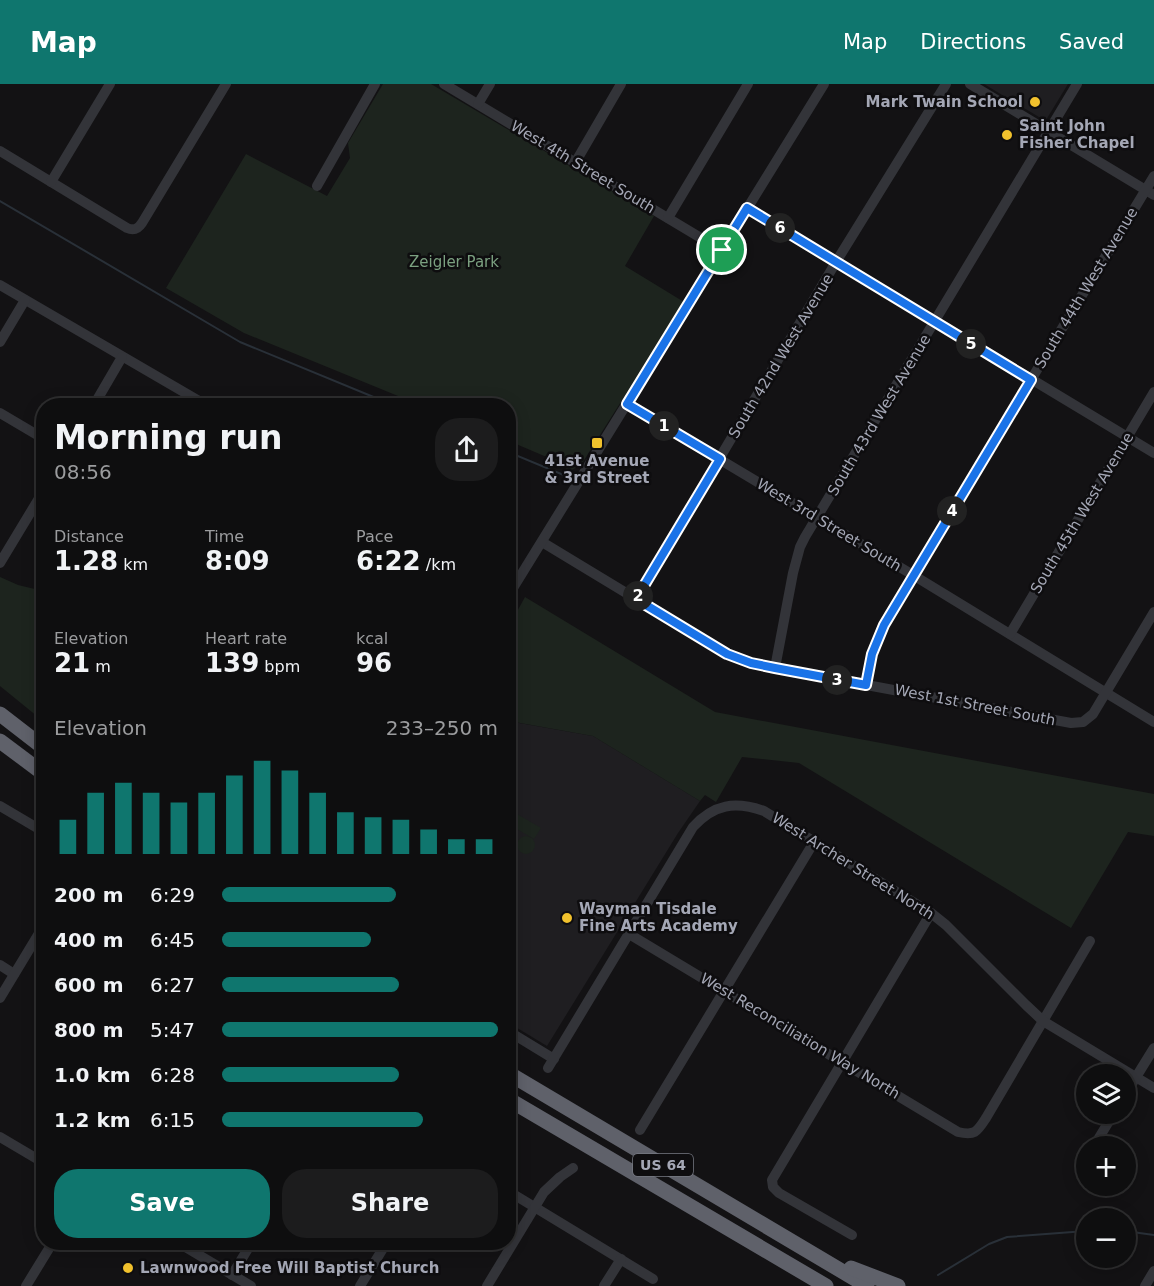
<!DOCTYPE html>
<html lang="en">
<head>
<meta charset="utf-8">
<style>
  body { margin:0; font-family:"DejaVu Sans",sans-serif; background:#1c1c1d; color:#f1f3f6; height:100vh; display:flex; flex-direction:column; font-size:22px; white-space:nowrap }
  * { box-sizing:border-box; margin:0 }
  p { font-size:20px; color:#9b9c9e }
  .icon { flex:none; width:33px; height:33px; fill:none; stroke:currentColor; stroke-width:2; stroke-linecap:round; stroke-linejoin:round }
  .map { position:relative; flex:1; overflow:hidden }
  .sheet { position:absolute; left:36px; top:314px; width:480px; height:852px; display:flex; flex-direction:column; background:#0e0e0f; border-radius:24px; box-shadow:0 3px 15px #0003,0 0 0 2px #2e2e2f }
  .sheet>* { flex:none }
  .controls { position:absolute; left:1076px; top:980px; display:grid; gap:12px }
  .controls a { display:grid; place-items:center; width:60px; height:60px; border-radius:50%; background:#0e0e0f; box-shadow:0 3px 15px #0003,0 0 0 2px #2e2e2f; font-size:30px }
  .pin { position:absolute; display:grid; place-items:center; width:51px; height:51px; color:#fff; margin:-26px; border:3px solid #fff; border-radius:50%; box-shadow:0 2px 6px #0007 }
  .km { position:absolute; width:30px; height:30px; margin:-15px; border-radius:50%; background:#222; color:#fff; font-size:16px; line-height:30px; text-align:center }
  .round { display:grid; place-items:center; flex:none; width:63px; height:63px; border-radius:24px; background:#1c1c1d }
  .headline { display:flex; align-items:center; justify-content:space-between; height:102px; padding:0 18px }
  h1 { font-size:33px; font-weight:800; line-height:45px }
  .stats { display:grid; grid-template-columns:repeat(3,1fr); gap:9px; height:102px; padding:6px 18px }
  .stats div { display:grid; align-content:center }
  .stats b { font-size:26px; font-weight:800 }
  .stats small { font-size:16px; font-weight:400 }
  .stats p { font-size:16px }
  .chart { height:168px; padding:12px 18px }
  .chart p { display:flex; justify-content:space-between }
  .chart svg { width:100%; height:108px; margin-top:6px; stroke:#0f766e; stroke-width:6 }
  .button { display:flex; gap:12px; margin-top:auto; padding:12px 18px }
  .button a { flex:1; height:69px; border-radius:24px; background:#0f766e; color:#fff; font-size:24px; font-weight:800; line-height:69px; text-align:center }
  .button a+a { background:#1c1c1d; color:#f1f3f6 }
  ul { padding:0 18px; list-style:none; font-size:20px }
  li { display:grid; grid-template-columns:96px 72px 1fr; align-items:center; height:45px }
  li i { height:15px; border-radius:8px; background:#0f766e }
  header { display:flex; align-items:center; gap:36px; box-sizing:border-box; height:84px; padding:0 30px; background:#0f766e; color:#fff }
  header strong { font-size:28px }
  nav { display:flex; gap:33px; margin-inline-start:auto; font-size:21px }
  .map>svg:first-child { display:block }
  .built { fill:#1f1e21 }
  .green { fill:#1d241e }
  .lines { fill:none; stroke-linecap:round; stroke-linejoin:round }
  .stream { stroke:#293038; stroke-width:2 }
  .minor { stroke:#333439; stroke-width:10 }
  .highway { stroke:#5f616a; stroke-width:15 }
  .route-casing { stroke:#fff; stroke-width:12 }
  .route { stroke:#1a73e8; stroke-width:8 }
  .poi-dot { fill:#f1c12d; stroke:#0e0d0f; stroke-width:2 }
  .labels { text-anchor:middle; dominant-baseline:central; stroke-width:5; stroke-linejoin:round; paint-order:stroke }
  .shield { fill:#0e0d0f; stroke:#777983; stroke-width:1.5 }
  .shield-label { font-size:14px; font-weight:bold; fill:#a4a7b5 }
  .poi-label { font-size:15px; font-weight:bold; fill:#a4a7b5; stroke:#0e0d0f; text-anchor:start }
  .street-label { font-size:15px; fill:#a4a7b5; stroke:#0e0d0f }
  .park-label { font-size:15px; fill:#7ba080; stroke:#0e0d0f }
</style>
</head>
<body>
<header>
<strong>Map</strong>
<nav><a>Map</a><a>Directions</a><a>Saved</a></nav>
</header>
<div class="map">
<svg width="1154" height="1202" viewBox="0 0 1154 1202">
  <rect width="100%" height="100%" fill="#131214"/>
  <g class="built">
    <path d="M984,0H1068L1046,36H1044Z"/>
    <path d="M508,637L593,652L700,717L678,749L547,962L509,939Z"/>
  </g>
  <g class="green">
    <path d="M383,0H431L654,132L625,182L684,218L581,381L570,387L549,374L509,357L508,321H420L244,249L166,204L246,70L327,112L350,74L348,59Z"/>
    <path d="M0,493L18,501L43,507V637L0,602Z"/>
    <path d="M525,513L715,628L1154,710V752L1128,748L1071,844L799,679L742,673L716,718L705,711L700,717L593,652L509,637V542Z"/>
    <path d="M517,730L541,744L534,755L510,741Z"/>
    <circle cx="526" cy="761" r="9"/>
  </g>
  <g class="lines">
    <g class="stream">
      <path d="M0,117L240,258L393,321"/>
      <path d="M508,368L566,392"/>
      <path d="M1125,1147L1154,1151"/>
      <path d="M938,1191L989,1160L1007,1153L1086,1147"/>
    </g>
    <g class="minor">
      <path d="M444,0L721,166"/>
      <path d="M970,0L1154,111"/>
      <path d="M478,20L490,0"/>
      <path d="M0,67L127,144C134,147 138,145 142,139L226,0"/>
      <path d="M575,79L621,0"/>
      <path d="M51,98L110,0"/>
      <path d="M317,102L375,0"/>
      <path d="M747,124L1154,369"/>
      <path d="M668,134L748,0"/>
      <path d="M0,201L206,321"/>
      <path d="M0,258L25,216"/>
      <path d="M627,320L913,491L1154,638"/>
      <path d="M94,321L122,273"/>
      <path d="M0,329L44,355"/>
      <path d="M542,458L727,570L751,579L775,584L1071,639L1083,638L1093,630L1154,528"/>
      <path d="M0,479L44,406"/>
      <path d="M508,512L824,0"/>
      <path d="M636,515L836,178L946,0"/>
      <path d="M1010,550L1154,308"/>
      <path d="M775,584L793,489L800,463L805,453L1077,0"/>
      <path d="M866,601L872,570L883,541L1154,92"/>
      <path d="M0,722L44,748"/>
      <path d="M629,850L958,1048C975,1052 977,1048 986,1034L1090,857"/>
      <path d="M0,881L14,890"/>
      <path d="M0,914L44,841"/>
      <path d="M508,947L554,975"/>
      <path d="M548,984L693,743C714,720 735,717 764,727L931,829L946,841L1026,921L1043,937L1154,1004"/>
      <path d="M1125,1011L1154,964"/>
      <path d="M640,1046L814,758"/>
      <path d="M0,1053L44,1079"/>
      <path d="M1094,1062L1114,1029"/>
      <path d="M1082,1081L1086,1075"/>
      <path d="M508,1107L653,1195"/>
      <path d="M852,1151L779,1109L773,1103L772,1096L931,829"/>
      <path d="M177,1158L251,1202"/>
      <path d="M232,1191L252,1158"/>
      <path d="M26,1202L53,1158"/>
      <path d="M360,1202L387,1158"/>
      <path d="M487,1202L544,1108L560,1093L573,1084"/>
      <path d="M604,1202L621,1175"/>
      <path d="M1145,1202L1154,1187"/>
    </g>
    <g class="highway">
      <path d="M0,630L44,664"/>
      <path d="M0,657L44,690"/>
      <path d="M508,989L867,1202"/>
      <path d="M508,1015L826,1202"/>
      <path d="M851,1184L898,1202"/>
    </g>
  </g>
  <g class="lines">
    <defs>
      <path id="route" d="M747,124L1031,296L884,541L872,570L866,601L775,584L751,579L727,570L636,515L720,375L627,320Z"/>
    </defs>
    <use href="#route" class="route-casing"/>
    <use href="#route" class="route"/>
  </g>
  <g class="poi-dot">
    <circle cx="1035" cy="18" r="6"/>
    <circle cx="1007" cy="51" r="6"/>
    <rect x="591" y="353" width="12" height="12" rx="3"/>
    <circle cx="567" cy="834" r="6"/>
    <circle cx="128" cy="1184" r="6"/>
  </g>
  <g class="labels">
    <rect class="shield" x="633" y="1070" width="60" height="22" rx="4.5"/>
    <g class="shield-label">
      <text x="663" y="1081">US 64</text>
    </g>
    <g class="poi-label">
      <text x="1023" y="18" text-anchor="end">Mark Twain School</text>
      <text x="1019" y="42">Saint John<tspan x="1019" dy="17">Fisher Chapel</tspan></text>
      <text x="597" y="377" text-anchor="middle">41st Avenue<tspan x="597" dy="17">&amp; 3rd Street</tspan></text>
      <text x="579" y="825">Wayman Tisdale<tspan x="579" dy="17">Fine Arts Academy</tspan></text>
      <text x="140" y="1184">Lawnwood Free Will Baptist Church</text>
    </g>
    <g class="street-label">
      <text transform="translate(583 83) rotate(31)">West 4th Street South</text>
      <text transform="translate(1086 204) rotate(-59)">South 44th West Avenue</text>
      <text transform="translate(781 272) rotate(-59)">South 42nd West Avenue</text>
      <text transform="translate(879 331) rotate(-59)">South 43rd West Avenue</text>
      <text transform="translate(1082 429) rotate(-59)">South 45th West Avenue</text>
      <text transform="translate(829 441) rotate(31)">West 3rd Street South</text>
      <text transform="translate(975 621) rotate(11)">West 1st Street South</text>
      <text transform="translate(853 782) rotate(32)">West Archer Street North</text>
      <text transform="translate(800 952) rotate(31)">West Reconciliation Way North</text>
    </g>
    <g class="park-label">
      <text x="454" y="178">Zeigler Park</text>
    </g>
  </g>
</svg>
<div class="controls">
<a><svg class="icon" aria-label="layers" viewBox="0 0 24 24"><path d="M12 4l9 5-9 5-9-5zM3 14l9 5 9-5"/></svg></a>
<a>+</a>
<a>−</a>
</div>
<div class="pin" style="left:722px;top:166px;background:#1e9e55"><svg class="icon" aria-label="arrive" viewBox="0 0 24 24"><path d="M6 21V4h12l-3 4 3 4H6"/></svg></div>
<b class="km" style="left:664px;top:342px">1</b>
<b class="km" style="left:638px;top:512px">2</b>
<b class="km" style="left:837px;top:596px">3</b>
<b class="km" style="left:952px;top:427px">4</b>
<b class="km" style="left:971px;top:260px">5</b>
<b class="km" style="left:780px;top:144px">6</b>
<section class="sheet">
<div class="headline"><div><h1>Morning run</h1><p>08:56</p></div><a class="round"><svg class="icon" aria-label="share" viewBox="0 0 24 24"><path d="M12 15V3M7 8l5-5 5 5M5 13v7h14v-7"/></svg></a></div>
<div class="stats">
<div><p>Distance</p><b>1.28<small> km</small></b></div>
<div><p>Time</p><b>8:09</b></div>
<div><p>Pace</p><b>6:22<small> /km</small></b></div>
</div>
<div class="stats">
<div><p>Elevation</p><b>21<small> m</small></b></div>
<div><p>Heart rate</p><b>139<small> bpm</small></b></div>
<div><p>kcal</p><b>96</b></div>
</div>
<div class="chart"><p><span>Elevation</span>233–250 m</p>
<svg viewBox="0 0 160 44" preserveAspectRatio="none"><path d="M5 44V30M15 44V19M25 44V15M35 44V19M45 44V23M55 44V19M65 44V12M75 44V6M85 44V10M95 44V19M105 44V27M115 44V29M125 44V30M135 44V34M145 44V38M155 44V38"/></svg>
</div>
<ul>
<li><b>200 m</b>6:29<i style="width:63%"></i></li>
<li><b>400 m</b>6:45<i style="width:54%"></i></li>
<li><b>600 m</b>6:27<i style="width:64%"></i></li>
<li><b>800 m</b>5:47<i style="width:100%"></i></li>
<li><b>1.0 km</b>6:28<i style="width:64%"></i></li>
<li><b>1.2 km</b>6:15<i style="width:73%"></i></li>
</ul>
<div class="button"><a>Save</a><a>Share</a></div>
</section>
</div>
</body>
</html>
